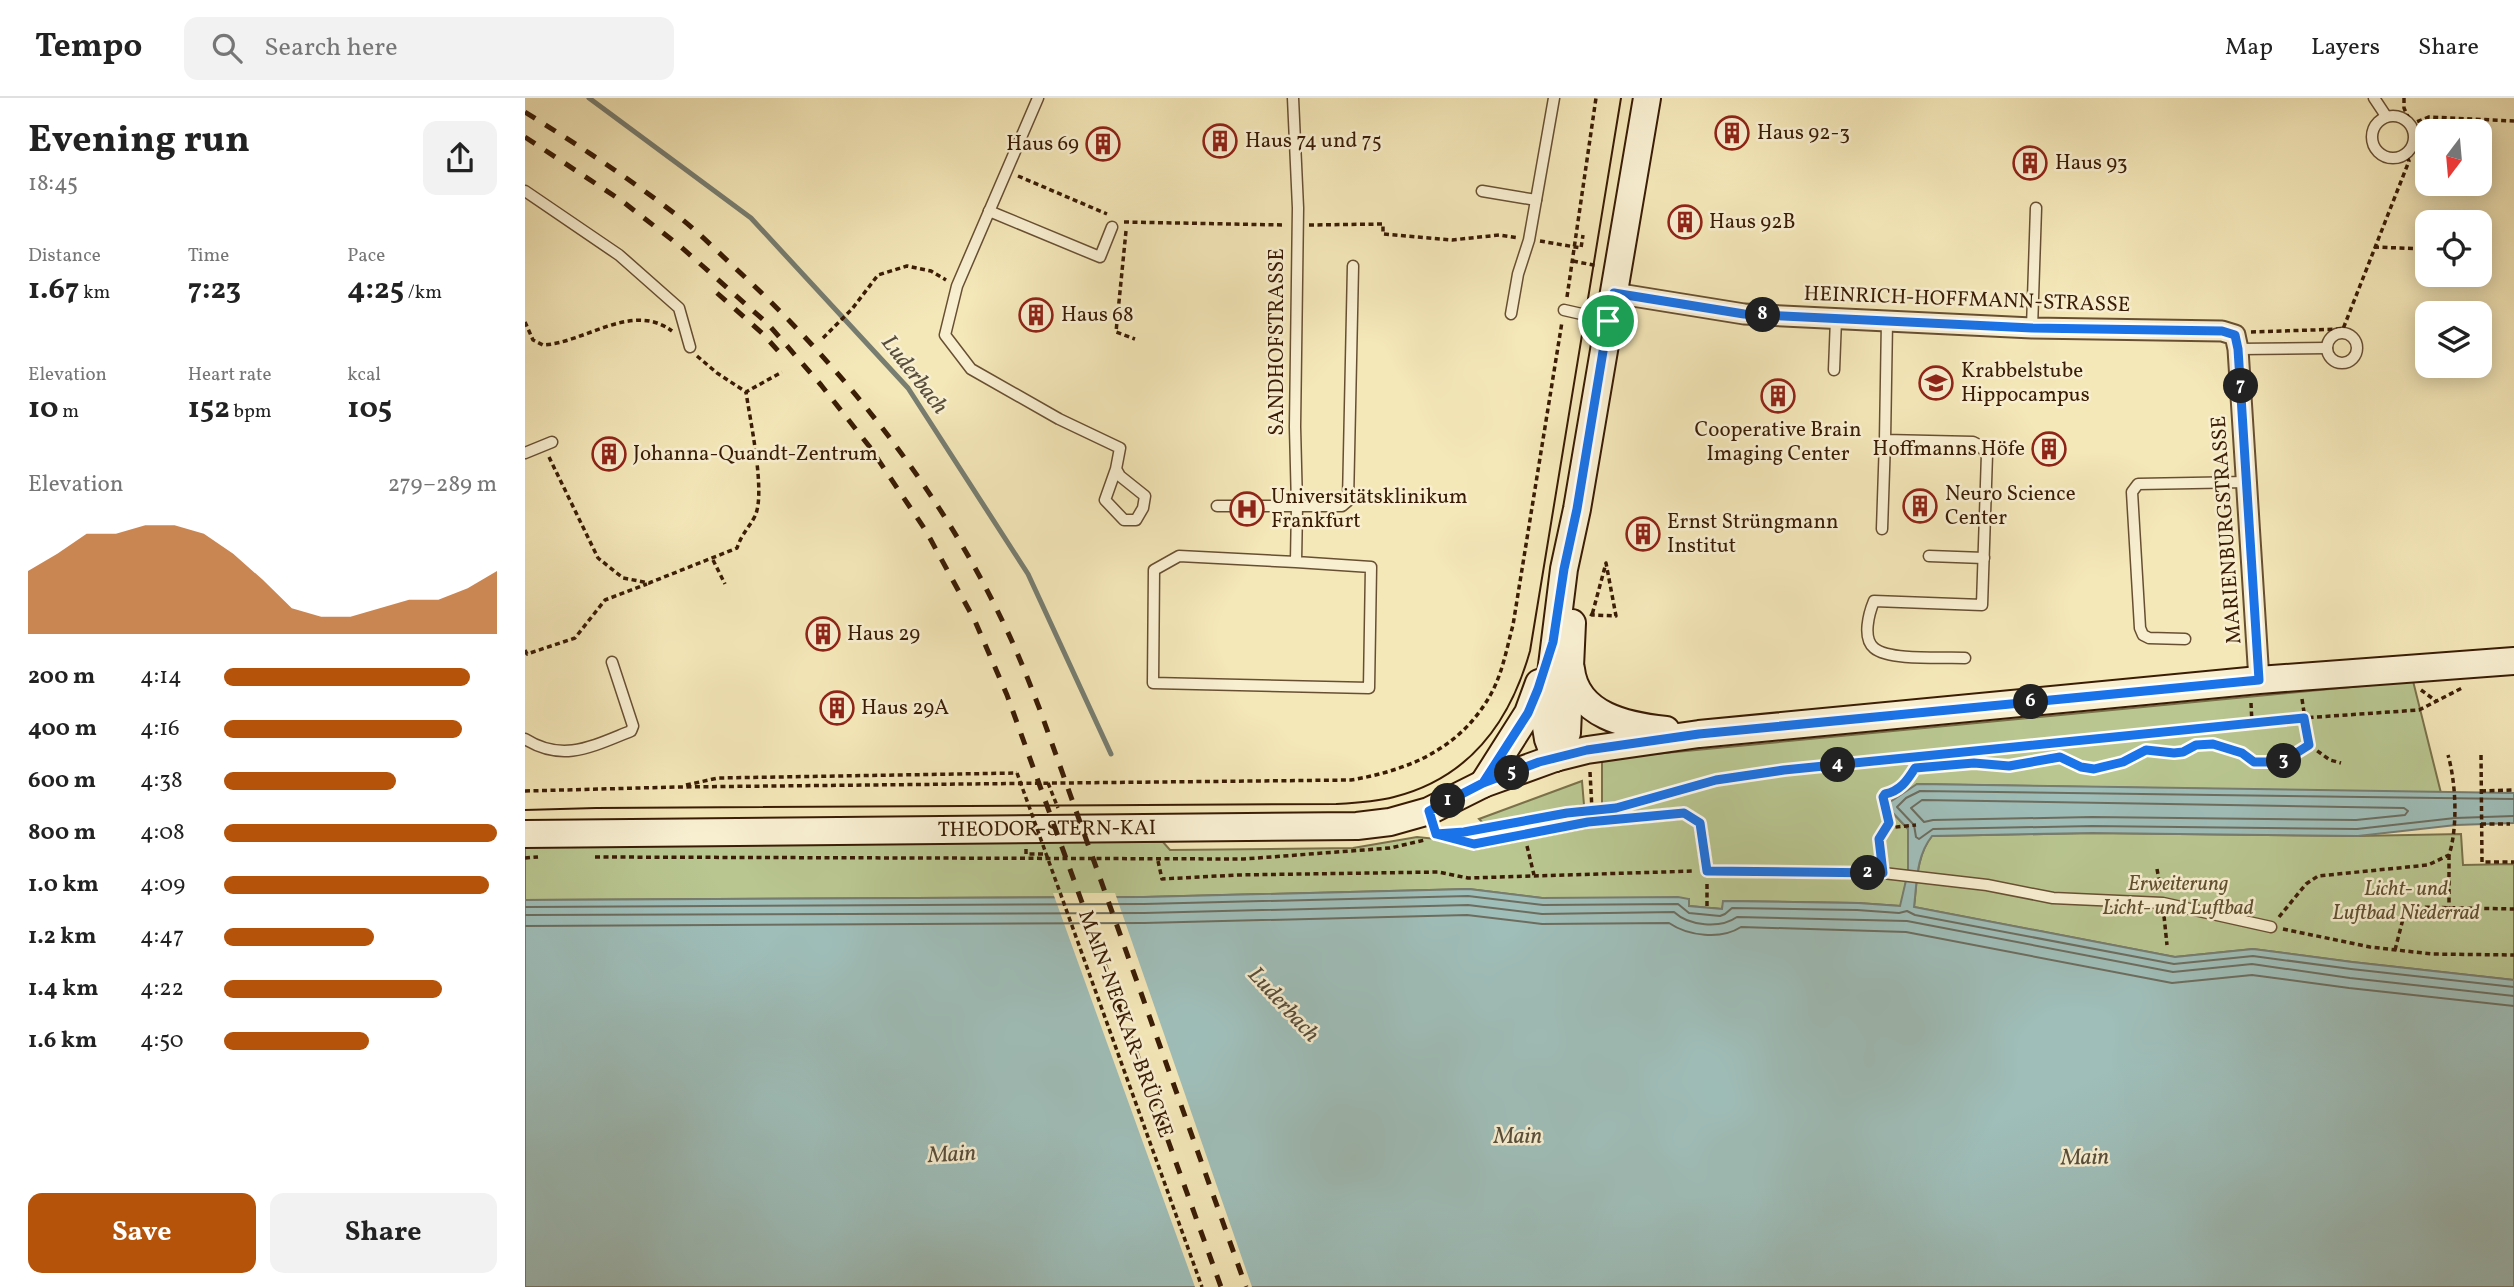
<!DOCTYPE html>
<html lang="en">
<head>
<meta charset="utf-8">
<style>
  body { margin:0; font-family:Vollkorn,serif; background:#f2f2f2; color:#222; height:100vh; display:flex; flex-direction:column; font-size:26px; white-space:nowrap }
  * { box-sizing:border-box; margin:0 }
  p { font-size:23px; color:#767676 }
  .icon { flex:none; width:38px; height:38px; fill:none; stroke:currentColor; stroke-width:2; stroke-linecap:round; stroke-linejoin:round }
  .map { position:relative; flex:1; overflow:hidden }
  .drawer { display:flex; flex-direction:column; background:#fff; width:525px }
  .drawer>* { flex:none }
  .needle { width:46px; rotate:196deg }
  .tools { position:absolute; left:1890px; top:21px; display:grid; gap:14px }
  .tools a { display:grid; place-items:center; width:77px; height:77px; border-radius:14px; background:#fff; box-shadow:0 4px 18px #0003; font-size:35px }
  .pin { position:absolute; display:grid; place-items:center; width:60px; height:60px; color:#fff; margin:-30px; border:4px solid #fff; border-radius:50%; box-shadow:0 2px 7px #0007 }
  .km { position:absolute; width:35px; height:35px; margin:-18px; border-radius:50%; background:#222; color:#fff; font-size:19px; line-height:35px; text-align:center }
  .round { display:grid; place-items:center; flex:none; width:74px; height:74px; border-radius:14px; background:#f2f2f2 }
  .overview { display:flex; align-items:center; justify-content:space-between; height:119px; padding:0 28px }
  h1 { font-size:38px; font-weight:700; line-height:52px }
  .metrics { display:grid; grid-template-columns:repeat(3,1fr); gap:10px; height:119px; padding:7px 28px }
  .metrics div { display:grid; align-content:center }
  .metrics b { font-size:30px; font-weight:700 }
  .metrics small { font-size:19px; font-weight:400 }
  .metrics p { font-size:19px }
  .chart { height:196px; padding:14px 28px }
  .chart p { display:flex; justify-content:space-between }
  .chart svg { width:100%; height:126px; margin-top:7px; fill:#b45309; opacity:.7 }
  .button { display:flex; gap:14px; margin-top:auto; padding:14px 28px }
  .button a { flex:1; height:80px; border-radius:14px; background:#b45309; color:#fff; font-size:28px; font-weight:700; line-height:80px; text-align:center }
  .button a+a { background:#f2f2f2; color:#222 }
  ul { padding:0 28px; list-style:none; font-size:23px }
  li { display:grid; grid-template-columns:112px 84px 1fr; align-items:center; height:52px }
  li i { height:18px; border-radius:9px; background:#b45309 }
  header { display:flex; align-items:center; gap:42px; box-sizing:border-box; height:98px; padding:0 35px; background:#fff; border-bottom:2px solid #e0e0e0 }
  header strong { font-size:33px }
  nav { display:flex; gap:38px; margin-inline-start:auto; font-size:24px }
  .search { width:490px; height:63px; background:#f2f2f2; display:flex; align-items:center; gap:18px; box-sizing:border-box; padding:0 24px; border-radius:14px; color:#767676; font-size:26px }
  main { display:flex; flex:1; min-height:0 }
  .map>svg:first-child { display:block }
  .green { fill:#b9c690; stroke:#7a714a; stroke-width:2 }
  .water { fill:#9fbeb9; stroke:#777d71; stroke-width:2 }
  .pier { fill:#f4e7b8 }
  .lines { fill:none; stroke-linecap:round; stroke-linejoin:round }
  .shore { stroke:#6c6d5f; stroke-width:2 }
  .stream { stroke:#777d71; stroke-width:5 }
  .service-casing { stroke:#684f32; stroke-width:13 }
  .minor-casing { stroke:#684f32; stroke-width:23 }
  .secondary-casing { stroke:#3a1c05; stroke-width:30 }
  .path { stroke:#3a1c05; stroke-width:3.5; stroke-dasharray:5 3.5; stroke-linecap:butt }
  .service { stroke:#f8efd1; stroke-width:10 }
  .minor { stroke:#f8efd1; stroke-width:19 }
  .secondary { stroke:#f8efd1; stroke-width:26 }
  .tram { stroke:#3a1c05; stroke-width:2 }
  .rail { stroke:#3a1c05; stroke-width:5; stroke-dasharray:12 12; stroke-linecap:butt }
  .path-bridge { stroke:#3a1c05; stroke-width:3.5; stroke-dasharray:5 3.5; stroke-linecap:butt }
  .route-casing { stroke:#fff; stroke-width:14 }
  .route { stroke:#1a73e8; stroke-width:9 }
  .labels { text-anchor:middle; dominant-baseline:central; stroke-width:5; stroke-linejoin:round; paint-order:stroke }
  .poi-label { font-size:21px; fill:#3a1c05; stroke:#f8efd1; text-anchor:start }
  .street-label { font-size:21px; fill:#3a1c05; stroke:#f8efd1 }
  .park-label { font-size:21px; font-style:italic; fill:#604f2f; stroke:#f8efd1 }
  .water-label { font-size:23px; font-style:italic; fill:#584d3b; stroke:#f8efd1 }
</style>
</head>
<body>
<header>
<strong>Tempo</strong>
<div class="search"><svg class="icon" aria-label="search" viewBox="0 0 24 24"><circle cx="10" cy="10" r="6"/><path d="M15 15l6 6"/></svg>Search here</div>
<nav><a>Map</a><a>Layers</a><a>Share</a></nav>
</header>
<main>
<section class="drawer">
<div class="overview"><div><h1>Evening run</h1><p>18:45</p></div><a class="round"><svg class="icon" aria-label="share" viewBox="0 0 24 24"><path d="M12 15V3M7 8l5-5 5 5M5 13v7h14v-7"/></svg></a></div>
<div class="metrics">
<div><p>Distance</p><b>1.67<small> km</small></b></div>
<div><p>Time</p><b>7:23</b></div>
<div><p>Pace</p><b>4:25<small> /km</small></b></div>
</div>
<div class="metrics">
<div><p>Elevation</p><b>10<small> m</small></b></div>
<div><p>Heart rate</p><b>152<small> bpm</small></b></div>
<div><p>kcal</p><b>105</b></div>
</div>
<div class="chart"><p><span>Elevation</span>279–289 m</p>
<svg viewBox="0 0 160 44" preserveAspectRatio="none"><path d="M0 44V22L10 16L20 9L30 9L40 6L50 6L60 9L70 16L80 25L90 35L100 38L110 38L120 35L130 32L140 32L150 28L160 22V44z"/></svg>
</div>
<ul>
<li><b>200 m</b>4:14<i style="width:90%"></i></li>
<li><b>400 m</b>4:16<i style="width:87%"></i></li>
<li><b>600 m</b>4:38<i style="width:63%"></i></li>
<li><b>800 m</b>4:08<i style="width:100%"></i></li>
<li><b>1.0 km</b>4:09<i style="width:97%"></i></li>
<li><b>1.2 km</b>4:47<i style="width:55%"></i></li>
<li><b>1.4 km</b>4:22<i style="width:80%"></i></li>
<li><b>1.6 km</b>4:50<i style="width:53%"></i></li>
</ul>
<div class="button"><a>Save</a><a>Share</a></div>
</section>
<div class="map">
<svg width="1989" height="1189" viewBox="0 0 1989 1189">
  <rect width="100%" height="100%" fill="#f4e7b8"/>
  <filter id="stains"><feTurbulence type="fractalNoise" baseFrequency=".00286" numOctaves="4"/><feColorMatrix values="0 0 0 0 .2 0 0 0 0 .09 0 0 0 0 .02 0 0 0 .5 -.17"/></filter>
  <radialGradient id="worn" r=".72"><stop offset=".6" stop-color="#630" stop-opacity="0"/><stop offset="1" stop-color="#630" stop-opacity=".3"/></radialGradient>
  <g class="green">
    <path d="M1888,583L1916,695L1392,686L1366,713L1383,731V774L1376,808L1333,805L1199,803L1197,811L1164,808V801L1017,800L944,791L619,799L0,802V748L503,742L638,744L645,752L828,750L892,739L931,743L1077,715V661Z"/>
    <path d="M1057,683L1059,707L958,725L954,721Z"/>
    <path d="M1567,735L1832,738L1936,736L1938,767L1989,766V882L1827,864L1728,851L1650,859L1389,809C1392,785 1391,758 1407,738Z"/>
  </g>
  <path class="water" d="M1392,686L1989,695V725L1931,727L1833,738L1567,735L1407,738C1391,758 1392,784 1389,809L1650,859L1728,851L1827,864L1989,882V1189H0V802L619,799L944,791L1017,800L1153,799L1164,801V808L1197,811L1198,803L1333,805L1375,808L1383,774V731L1366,713L1365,704Z"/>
  <path class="pier" d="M528,795H590L727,1189H670Z"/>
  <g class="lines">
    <g class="shore">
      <path d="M1989,701L1395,693L1381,700L1372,709L1389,727L1391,739L1394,741L1408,731L1567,728L1832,731L1930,720L1989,718"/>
      <path d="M1397,702L1879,710L1883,713L1880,717L1831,722L1567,719L1408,722L1399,724L1386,710Z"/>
      <path d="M0,809L619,806L943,798L1018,807L1153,806L1164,815L1195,818L1200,816L1207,810L1332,812L1374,815L1382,813L1390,817L1649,866L1728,858L1826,871L1989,889"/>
      <path d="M0,817L619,815L943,807L1017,816L1149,814C1164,828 1195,831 1212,819L1382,823L1648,874L1727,866L1825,880L1989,898"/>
      <path d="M0,828L619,825L942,817L1017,826L1144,825C1163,838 1196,842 1216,829L1381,834L1647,885L1727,877L1824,890L1989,908"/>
    </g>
    <path class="stream" d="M64,0L226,120L383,290L503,476L586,656"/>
    <defs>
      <g id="service">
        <path d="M513,0L432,188L420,237L446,271L534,321L595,350L591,371L580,402L599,422H611L618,410L620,398L595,378L591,371"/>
        <path d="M1849,0L1861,18"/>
        <circle cx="1868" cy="39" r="21"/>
        <path d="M0,93L94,157L154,210L165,249"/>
        <path d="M957,93L1011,102"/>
        <path d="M464,113L575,159L587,129"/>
        <path d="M1039,212L1083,222"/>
        <path d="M986,216L993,176L1004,142L1029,0"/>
        <path d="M1362,223L1360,342L1448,344L1454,347L1462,356L1457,507L1349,503C1344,515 1337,540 1349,550C1364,563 1419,559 1440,560"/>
        <path d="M1507,230L1511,110"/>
        <circle cx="1817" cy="250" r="15"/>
        <path d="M1713,251L1802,250"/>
        <path d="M1309,272L1311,221"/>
        <path d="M0,355L27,344"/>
        <path d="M692,408H772L770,329L773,110L768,0"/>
        <path d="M1357,431L1360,342"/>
        <path d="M1404,458L1459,460"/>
        <path d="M771,464L654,458L629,472L628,585L844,590L846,469L771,464L772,408H817L823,403L828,168"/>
        <path d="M1660,541L1624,540L1618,537L1615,530L1607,394L1613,386L1722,384"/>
        <path d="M0,641C38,665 68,648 106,633L108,628L87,564"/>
        <path d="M904,714L911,736L949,746L1063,724L1159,715L1175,725L1182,773L1358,775L1462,787L1528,800L1638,805L1746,829"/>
      </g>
      <path id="minor" d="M1089,195L1219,216L1507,230L1697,233L1710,237L1713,251L1734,582"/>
      <g id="secondary">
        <path d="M1046,571C1051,618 1103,628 1141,632"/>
        <path d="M1030,660L1023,641L1020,623L1039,471L1052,411L1122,0"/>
        <path d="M1030,660L1042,635L1047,525"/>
        <path d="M958,686L1003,615L1014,585"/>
        <path id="s1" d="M0,736L832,728L865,724L904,713L958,686L1030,660L1062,652L1174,636L1734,582L1989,563"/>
      </g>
    </defs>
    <use href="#service" class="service-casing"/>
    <use href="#minor" class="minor-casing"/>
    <use href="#secondary" class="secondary-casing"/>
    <g class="path">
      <path d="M1879,0V10L1886,26L1904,19L1989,23"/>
      <path d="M493,78L582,116"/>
      <path d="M599,124L759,127"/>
      <path d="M784,127L858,126V136L927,142L974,137L994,140"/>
      <path d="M601,133L591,234L610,241"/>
      <path d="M1015,143L1056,150L1058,137"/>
      <path d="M1849,149L1902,151"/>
      <path d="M1048,163L1073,168"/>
      <path d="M1042,199L1071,0"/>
      <path d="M0,224L8,242L18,247C60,245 107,203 147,233"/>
      <path d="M1726,234L1818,231L1884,63L1880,55"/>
      <path d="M298,240L327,211L353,177L382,168L406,173L421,182"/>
      <path d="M172,258L192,275L221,294L257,274"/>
      <path d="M24,359L73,460L98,480L124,485L212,450C217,435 224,430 230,418C241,395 225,322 221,294"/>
      <path d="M188,462L200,486"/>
      <path d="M1065,516L1067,517L1091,518L1081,465L1067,517"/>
      <path d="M0,552L2,556L50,540L80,502L122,486"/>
      <path d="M1896,592L1911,603"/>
      <path d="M1777,601L1784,647"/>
      <path d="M1726,605L1727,626"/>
      <path d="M1956,657L1957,764H1989"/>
      <path d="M1065,674L1067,712"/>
      <path d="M523,685L533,710"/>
      <path d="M161,687L193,680L492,675"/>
      <path d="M0,693L152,689L826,682C885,672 937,650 967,594C978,573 982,549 988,527L1037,224"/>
      <path d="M1956,693L1989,692"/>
      <path d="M1110,705L1190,683L1259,672L1778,620L1894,612L1937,590"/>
      <path d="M1956,726H1985"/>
      <path d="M1362,730L1391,727"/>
      <path d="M1002,748L1009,777"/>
      <path d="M501,751V756H522"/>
      <path d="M1924,757V811"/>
      <path d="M70,759L719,761L865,750L900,742"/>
      <path d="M0,760L13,759"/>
      <path d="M633,763L637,781L712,777L913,774L943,780L1170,773"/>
      <path d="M1357,764L1354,741L1364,725L1358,699L1360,696C1375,692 1382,683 1390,670L1449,665L1484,668L1535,659L1556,669L1569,671L1598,664L1621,652L1649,655L1663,652L1671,647H1688L1717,655L1729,664H1757L1784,647L1805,662L1816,665"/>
      <path d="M1632,771L1636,793"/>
      <path d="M1182,808V786"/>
      <path d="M1639,818L1642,847"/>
      <path d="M1754,819L1781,786L1793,778L1903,767L1924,757C1933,729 1931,685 1923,657"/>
      <path d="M1758,831L1845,849L1907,856L1989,857"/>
      <path d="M1870,852L1879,817L1890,809L1989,811"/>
    </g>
    <use href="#service" class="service"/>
    <use href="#minor" class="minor"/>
    <use href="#secondary" class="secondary"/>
    <path class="tram" d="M0,712L71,710L811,706C830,705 850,704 869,699C944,680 985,624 1005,553L1096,0"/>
    <g class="rail">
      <path d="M0,14C51,46 101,78 149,115C170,131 189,150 208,168C315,266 413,389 476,520C491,550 503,581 515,612L721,1189"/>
      <path d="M0,39L97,103L155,148L243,226L296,287L344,348L401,433L450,523L482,597L696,1189"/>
      <path d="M192,195L238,236L255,255"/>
    </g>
    <path class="path-bridge" d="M492,675L677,1189"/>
  </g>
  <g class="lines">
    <defs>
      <path id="route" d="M1083,223L1052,411L1039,471L1028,544L1013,591L1003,615L958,685L904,713L911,736L949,746L1063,724L1159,715L1175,725L1182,773L1358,775L1354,741L1364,725L1358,699L1360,696C1375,693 1382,683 1390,670L1449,665L1484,668L1535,659L1556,669L1569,671L1598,664L1621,652L1649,655L1658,654L1671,647L1688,646L1717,655L1729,664H1757L1784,647L1779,620L1259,672L1191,682L1091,710L1042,715L939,734L911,736L904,713L958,685L1014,664L1062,652L1174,636L1734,582L1713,251L1710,237L1697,233L1507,230L1219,216L1089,195L1083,223"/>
    </defs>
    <use href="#route" class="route-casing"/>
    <use href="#route" class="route"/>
  </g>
  <defs>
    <symbol id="building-ring" viewBox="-11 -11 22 22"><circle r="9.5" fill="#f8efd1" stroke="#8f2418" stroke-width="1.5"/><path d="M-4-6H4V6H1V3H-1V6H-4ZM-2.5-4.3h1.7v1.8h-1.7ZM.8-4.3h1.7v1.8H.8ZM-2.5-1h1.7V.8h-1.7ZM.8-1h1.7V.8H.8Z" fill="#8f2418"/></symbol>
    <symbol id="school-ring" viewBox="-11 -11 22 22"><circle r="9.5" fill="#f8efd1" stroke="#8f2418" stroke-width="1.5"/><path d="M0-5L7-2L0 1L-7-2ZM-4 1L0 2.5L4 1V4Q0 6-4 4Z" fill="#8f2418"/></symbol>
    <symbol id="hospital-ring" viewBox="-11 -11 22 22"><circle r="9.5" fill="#f8efd1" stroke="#8f2418" stroke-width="1.5"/><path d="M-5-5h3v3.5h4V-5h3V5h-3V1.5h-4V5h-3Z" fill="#8f2418"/></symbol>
  </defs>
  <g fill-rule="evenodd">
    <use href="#building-ring" x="1188" y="16" width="38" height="38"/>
    <use href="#building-ring" x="676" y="24" width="38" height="38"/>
    <use href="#building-ring" x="559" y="27" width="38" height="38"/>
    <use href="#building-ring" x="1486" y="46" width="38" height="38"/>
    <use href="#building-ring" x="1141" y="105" width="38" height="38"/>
    <use href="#building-ring" x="492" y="198" width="38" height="38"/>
    <use href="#school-ring" x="1392" y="266" width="38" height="38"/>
    <use href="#building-ring" x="1234" y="279" width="38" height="38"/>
    <use href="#building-ring" x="1505" y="332" width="38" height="38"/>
    <use href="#building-ring" x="65" y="337" width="38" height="38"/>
    <use href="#building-ring" x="1376" y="389" width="38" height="38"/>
    <use href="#hospital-ring" x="703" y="392" width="38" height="38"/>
    <use href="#building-ring" x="1099" y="417" width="38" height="38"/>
    <use href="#building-ring" x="279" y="517" width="38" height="38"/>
    <use href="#building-ring" x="293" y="591" width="38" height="38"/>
  </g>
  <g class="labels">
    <g class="poi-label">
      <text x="1232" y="35">Haus 92-3</text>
      <text x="720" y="43">Haus 74 und 75</text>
      <text x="554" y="46" text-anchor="end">Haus 69</text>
      <text x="1530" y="65">Haus 93</text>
      <text x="1184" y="124">Haus 92B</text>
      <text x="536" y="217">Haus 68</text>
      <text x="1436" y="273">Krabbelstube<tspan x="1436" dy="24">Hippocampus</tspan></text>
      <text x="1253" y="332" text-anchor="middle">Cooperative Brain<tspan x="1253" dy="24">Imaging Center</tspan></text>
      <text x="1500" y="351" text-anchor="end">Hoffmanns Höfe</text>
      <text x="108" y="356">Johanna-Quandt-Zentrum</text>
      <text x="1420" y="396">Neuro Science<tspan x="1420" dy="24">Center</tspan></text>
      <text x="746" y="399">Universitätsklinikum<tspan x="746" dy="24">Frankfurt</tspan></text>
      <text x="1142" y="424">Ernst Strüngmann<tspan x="1142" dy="24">Institut</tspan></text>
      <text x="322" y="536">Haus 29</text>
      <text x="336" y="610">Haus 29A</text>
    </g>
    <g class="street-label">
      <text transform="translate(1442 202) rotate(2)">HEINRICH-HOFFMANN-STRASSE</text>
      <text transform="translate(752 244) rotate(-90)">SANDHOFSTRASSE</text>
      <text transform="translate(1702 432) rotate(-94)">MARIENBURGSTRASSE</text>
      <text stroke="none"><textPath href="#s1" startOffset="522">THEODOR-STERN-KAI</textPath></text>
      <text transform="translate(600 926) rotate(70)">MAIN-NECKAR-BRÜCKE</text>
    </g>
    <g class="park-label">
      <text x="1653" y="786">Erweiterung<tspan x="1653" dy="24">Licht- und Luftbad</tspan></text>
      <text x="1881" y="791">Licht- und<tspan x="1881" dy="24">Luftbad Niederrad</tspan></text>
    </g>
    <g class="water-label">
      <text transform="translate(389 277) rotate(52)">Luderbach</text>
      <text transform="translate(758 907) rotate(47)">Luderbach</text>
      <text x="993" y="1039">Main</text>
      <text transform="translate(427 1057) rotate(-3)">Main</text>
      <text transform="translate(1560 1060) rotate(-1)">Main</text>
    </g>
  </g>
  <rect width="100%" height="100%" filter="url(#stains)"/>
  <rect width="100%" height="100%" fill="url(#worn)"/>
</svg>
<div class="tools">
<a><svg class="needle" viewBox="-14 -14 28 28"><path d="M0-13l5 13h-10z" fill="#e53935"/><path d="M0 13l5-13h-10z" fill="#767676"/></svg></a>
<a><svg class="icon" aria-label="locate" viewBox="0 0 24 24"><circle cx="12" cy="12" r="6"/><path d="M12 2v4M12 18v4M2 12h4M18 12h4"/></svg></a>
<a><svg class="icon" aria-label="layers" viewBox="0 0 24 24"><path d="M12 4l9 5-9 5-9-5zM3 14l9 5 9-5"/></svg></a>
</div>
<div class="pin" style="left:1083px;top:223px;background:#1e9e55"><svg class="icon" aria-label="arrive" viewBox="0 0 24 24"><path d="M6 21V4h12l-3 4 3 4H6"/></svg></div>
<b class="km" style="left:923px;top:703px">1</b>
<b class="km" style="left:1343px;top:775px">2</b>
<b class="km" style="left:1759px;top:663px">3</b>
<b class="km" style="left:1313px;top:667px">4</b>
<b class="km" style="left:987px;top:675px">5</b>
<b class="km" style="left:1506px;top:604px">6</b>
<b class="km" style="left:1716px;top:288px">7</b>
<b class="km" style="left:1238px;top:217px">8</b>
</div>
</main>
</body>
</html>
